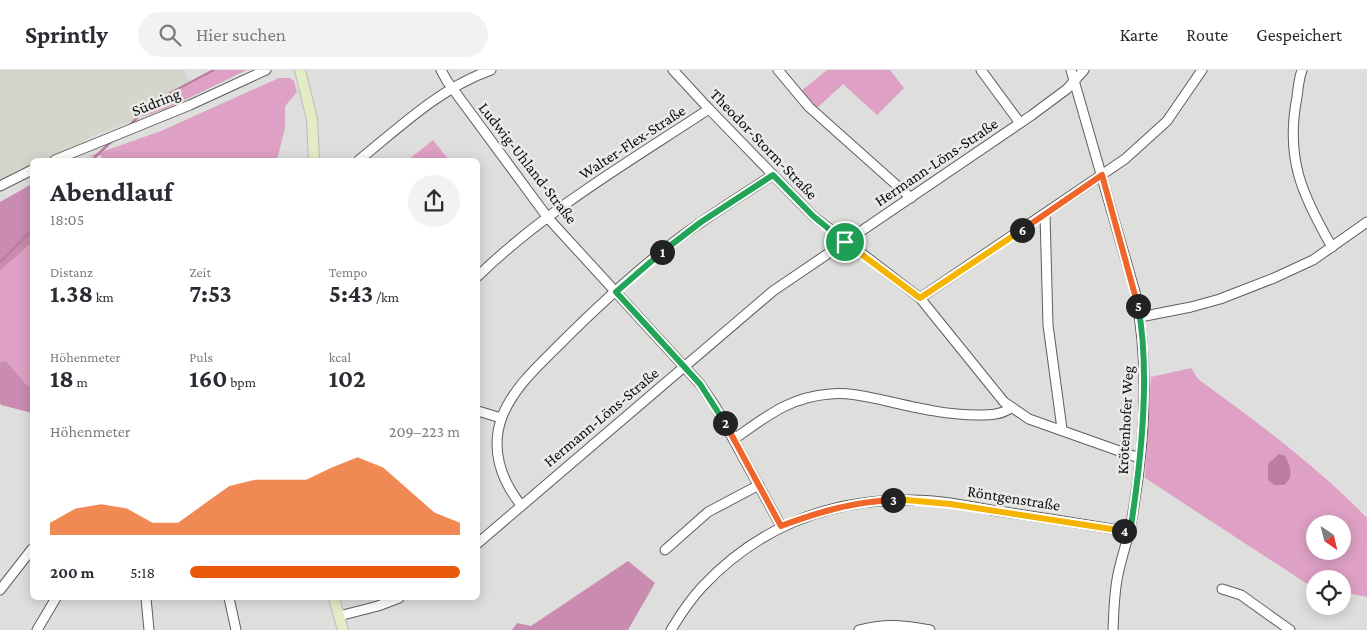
<!DOCTYPE html>
<html lang="de">
<head>
<meta charset="utf-8">
<style>
  body { margin:0; font-family:"Crimson Pro",serif; background:#f2f2f3; color:#2b2b33; height:100vh; display:flex; flex-direction:column; font-size:19px; white-space:nowrap }
  * { box-sizing:border-box; margin:0 }
  p { font-size:16px; color:#7c7c81 }
  .icon { flex:none; width:28px; height:28px; fill:none; stroke:currentColor; stroke-width:2; stroke-linecap:round; stroke-linejoin:round }
  .map { position:relative; flex:1; overflow:hidden }
  .sheet { position:absolute; left:30px; top:88px; width:450px; height:442px; display:flex; flex-direction:column; background:#fff; border-radius:8px; box-shadow:0 2px 12px #0003 }
  .sheet>* { flex:none }
  .needle { width:32px; rotate:145deg }
  .fabs { position:absolute; left:1306px; top:445px; display:grid; gap:10px }
  .fabs a { display:grid; place-items:center; width:45px; height:45px; border-radius:50%; background:#fff; box-shadow:0 2px 12px #0003; font-size:25px }
  .pin { position:absolute; display:grid; place-items:center; width:42px; height:42px; color:#fff; margin:-21px; border:2px solid #fff; border-radius:50%; box-shadow:0 1px 5px #0007 }
  .km { position:absolute; width:25px; height:25px; margin:-12px; border-radius:50%; background:#222; color:#fff; font-size:14px; line-height:25px; text-align:center }
  .round { display:grid; place-items:center; flex:none; width:52px; height:52px; border-radius:26px; background:#f2f2f3 }
  .headline { display:flex; align-items:center; justify-content:space-between; height:85px; padding:0 20px }
  h1 { font-size:28px; font-weight:700; line-height:38px }
  .figures { display:grid; grid-template-columns:repeat(3,1fr); gap:8px; height:85px; padding:5px 20px }
  .figures div { display:grid; align-content:center }
  .figures b { font-size:25px; font-weight:700 }
  .figures small { font-size:14px; font-weight:400 }
  .figures p { font-size:14px }
  .chart { height:140px; padding:10px 20px }
  .chart p { display:flex; justify-content:space-between }
  .chart svg { width:100%; height:90px; margin-top:5px; fill:#ea580c; opacity:.7 }
  ul { padding:0 20px; list-style:none; font-size:16px }
  li { display:grid; grid-template-columns:80px 60px 1fr; align-items:center; height:38px }
  li i { height:12px; border-radius:6px; background:#ea580c }
  header { display:flex; align-items:center; gap:30px; box-sizing:border-box; height:70px; padding:0 25px; background:#fff; border-bottom:1px solid #e1e1e2 }
  header strong { font-size:24px }
  nav { display:flex; gap:28px; margin-inline-start:auto; font-size:18px }
  .search { width:350px; height:45px; background:#f2f2f3; display:flex; align-items:center; gap:12px; box-sizing:border-box; padding:0 18px; border-radius:28px; color:#7c7c81; font-size:19px }
  .map>svg:first-child { display:block }
  .built { fill:#d3d6cb }
  .green { fill:#dea0c4; fill-rule:evenodd }
  .forest { fill:#c98baf }
  .water { fill:#ba7da1 }
  .lines { fill:none; stroke-linecap:round; stroke-linejoin:round }
  .stream { stroke:#ba7da1; stroke-width:2.5 }
  .minor-casing { stroke:#5f605d; stroke-width:11 }
  .major-casing { stroke:#bbb; stroke-width:12 }
  .minor { stroke:#fff; stroke-width:9 }
  .major { stroke:#e3ecc4; stroke-width:10 }
  .split-1-casing { stroke:#fff; stroke-width:10 }
  .split-2-casing { stroke:#fff; stroke-width:10 }
  .split-3-casing { stroke:#fff; stroke-width:10 }
  .split-4-casing { stroke:#fff; stroke-width:10 }
  .split-5-casing { stroke:#fff; stroke-width:10 }
  .split-6-casing { stroke:#fff; stroke-width:10 }
  .split-7-casing { stroke:#fff; stroke-width:10 }
  .split-1 { stroke:#22a559; stroke-width:6 }
  .split-2 { stroke:#22a559; stroke-width:6 }
  .split-3 { stroke:#f0652b; stroke-width:6 }
  .split-4 { stroke:#f5b400; stroke-width:6 }
  .split-5 { stroke:#22a559; stroke-width:6 }
  .split-6 { stroke:#f0652b; stroke-width:6 }
  .split-7 { stroke:#f5b400; stroke-width:6 }
  .labels { text-anchor:middle; dominant-baseline:central; stroke-width:5; stroke-linejoin:round; paint-order:stroke }
  .street-label { font-size:16px; fill:#0c0c0b; stroke:#ebece9 }
</style>
</head>
<body>
<header>
<strong>Sprintly</strong>
<div class="search"><svg class="icon" aria-label="search" viewBox="0 0 24 24"><circle cx="10" cy="10" r="6"/><path d="M15 15l6 6"/></svg>Hier suchen</div>
<nav><a>Karte</a><a>Route</a><a>Gespeichert</a></nav>
</header>
<div class="map">
<svg width="1367" height="560" viewBox="0 0 1367 560">
  <rect width="100%" height="100%" fill="#dedfdc"/>
  <path class="built" d="M0,0H184L190,13L151,35L142,47L95,65L51,90H32V100L0,119Z"/>
  <g class="green">
    <path d="M216,0H247L168,38L142,47L151,35Z"/>
    <path d="M827,0H890L904,18L877,45L843,14L816,39L800,22Z"/>
    <path d="M279,8H290L294,11L297,22L285,36V58L277,90H102L101,85L87,87L161,61Z"/>
    <path d="M433,70L449,90H408Z"/>
    <path d="M32,172V318L25,313L6,291L0,292V201Z"/>
    <path d="M1191,298L1198,309C1258,353 1316,395 1367,448V527L1343,522L1342,509H1315V517H1312L1145,408L1151,307ZM1315,454H1342V481H1315Z"/>
  </g>
  <g class="forest">
    <path d="M32,114V172L0,201V132Z"/>
    <path d="M6,291L25,313L32,318V343L1,335L0,333V292Z"/>
    <path d="M628,491L655,513L628,560H512L517,553L531,556Z"/>
  </g>
  <path class="water" d="M1279,384L1285,386C1291,397 1294,407 1284,415H1274L1268,410V394Z"/>
  <g class="lines">
    <g class="stream">
      <path d="M128,57L149,36L157,30L214,0"/>
      <path d="M92,90L113,70"/>
      <path d="M0,192L32,160"/>
    </g>
    <defs>
      <g id="minor">
        <path d="M441,0L447,11L548,148L700,314L715,336L781,456"/>
        <path d="M673,0L709,39L813,146L920,228L1004,332L1029,349L1139,388"/>
        <path d="M778,0L809,37L911,128"/>
        <path d="M981,0L1020,53"/>
        <path d="M1071,0L1135,222C1150,296 1145,374 1132,448C1129,466 1123,482 1119,500C1114,519 1114,540 1113,560"/>
        <path d="M1302,0C1299,8 1298,18 1297,27C1285,88 1302,125 1332,177"/>
        <path d="M55,90L190,35L266,0"/>
        <path d="M359,90C400,57 440,18 491,0"/>
        <path d="M0,116L32,100"/>
        <path d="M1045,144L1048,255L1062,359"/>
        <path d="M478,206C546,140 630,91 709,39"/>
        <path d="M920,228L1125,89L1167,51L1202,0"/>
        <path d="M1140,247L1191,237L1220,229L1274,208L1313,190L1367,152"/>
        <path d="M478,341L501,348"/>
        <path d="M734,369C766,347 789,327 830,324C849,322 868,327 887,331C917,338 947,345 978,345C990,345 1000,345 1011,338"/>
        <path d="M521,435C501,410 490,379 502,347C513,318 539,295 560,274C598,236 639,198 682,166C711,144 742,125 773,105"/>
        <path d="M478,473L773,221L1032,45L1067,19L1084,0"/>
        <path d="M665,480L708,442L759,415"/>
        <path d="M1222,519L1241,525L1290,560"/>
        <path d="M0,520L32,479"/>
        <path d="M146,528L149,560"/>
        <path d="M229,528L236,560"/>
        <path d="M339,546L378,536L399,528"/>
        <path d="M37,560L56,528"/>
        <path d="M671,560C680,545 690,530 702,517C756,459 826,430 905,430C933,429 963,435 991,440C1038,447 1084,454 1130,462"/>
        <path d="M859,560C885,553 904,555 930,560"/>
      </g>
      <g id="major">
        <path d="M300,0L312,49L314,90"/>
        <path d="M334,528L343,560"/>
      </g>
    </defs>
    <use href="#minor" class="minor-casing"/>
    <use href="#major" class="major-casing"/>
    <use href="#minor" class="minor"/>
    <use href="#major" class="major"/>
  </g>
  <g class="lines">
    <defs>
      <path id="split-1" d="M662,182L701,152L773,105L813,146L845,172"/>
      <path id="split-2" d="M662,182L616,222L700,314L725,353"/>
      <path id="split-3" d="M725,353L781,456C818,442 853,432 893,430"/>
      <path id="split-4" d="M893,430H906L950,434L1124,461"/>
      <path id="split-5" d="M1124,461L1130,462C1141,393 1151,304 1138,236"/>
      <path id="split-6" d="M1022,160L1102,105L1138,236"/>
      <path id="split-7" d="M845,172L920,228L1022,160"/>
    </defs>
    <use href="#split-1" class="split-1-casing"/>
    <use href="#split-2" class="split-2-casing"/>
    <use href="#split-3" class="split-3-casing"/>
    <use href="#split-4" class="split-4-casing"/>
    <use href="#split-5" class="split-5-casing"/>
    <use href="#split-6" class="split-6-casing"/>
    <use href="#split-7" class="split-7-casing"/>
    <use href="#split-1" class="split-1"/>
    <use href="#split-2" class="split-2"/>
    <use href="#split-3" class="split-3"/>
    <use href="#split-4" class="split-4"/>
    <use href="#split-5" class="split-5"/>
    <use href="#split-6" class="split-6"/>
    <use href="#split-7" class="split-7"/>
  </g>
  <g class="labels">
    <g class="street-label">
      <text transform="translate(156 32) rotate(-22)">Südring</text>
      <text transform="translate(632 72) rotate(-33)">Walter-Flex-Straße</text>
      <text transform="translate(764 74) rotate(46)">Theodor-Storm-Straße</text>
      <text transform="translate(936 92) rotate(-34)">Hermann-Löns-Straße</text>
      <text transform="translate(528 93) rotate(52)">Ludwig-Uhland-Straße</text>
      <text transform="translate(601 347) rotate(-40)">Hermann-Löns-Straße</text>
      <text transform="translate(1125 350) rotate(-87)">Krötenhofer Weg</text>
      <text transform="translate(1014 428) rotate(9)">Röntgenstraße</text>
    </g>
  </g>
</svg>
<div class="fabs">
<a><svg class="needle" viewBox="-14 -14 28 28"><path d="M0-13l5 13h-10z" fill="#e53935"/><path d="M0 13l5-13h-10z" fill="#7c7c81"/></svg></a>
<a><svg class="icon" aria-label="locate" viewBox="0 0 24 24"><circle cx="12" cy="12" r="6"/><path d="M12 2v4M12 18v4M2 12h4M18 12h4"/></svg></a>
</div>
<div class="pin" style="left:845px;top:172px;background:#1e9e55"><svg class="icon" aria-label="arrive" viewBox="0 0 24 24"><path d="M6 21V4h12l-3 4 3 4H6"/></svg></div>
<b class="km" style="left:662px;top:182px">1</b>
<b class="km" style="left:725px;top:353px">2</b>
<b class="km" style="left:893px;top:430px">3</b>
<b class="km" style="left:1124px;top:461px">4</b>
<b class="km" style="left:1138px;top:236px">5</b>
<b class="km" style="left:1022px;top:160px">6</b>
<section class="sheet">
<div class="headline"><div><h1>Abendlauf</h1><p>18:05</p></div><a class="round"><svg class="icon" aria-label="share" viewBox="0 0 24 24"><path d="M12 15V3M7 8l5-5 5 5M5 13v7h14v-7"/></svg></a></div>
<div class="figures">
<div><p>Distanz</p><b>1.38<small> km</small></b></div>
<div><p>Zeit</p><b>7:53</b></div>
<div><p>Tempo</p><b>5:43<small> /km</small></b></div>
</div>
<div class="figures">
<div><p>Höhenmeter</p><b>18<small> m</small></b></div>
<div><p>Puls</p><b>160<small> bpm</small></b></div>
<div><p>kcal</p><b>102</b></div>
</div>
<div class="chart"><p><span>Höhenmeter</span>209–223 m</p>
<svg viewBox="0 0 160 44" preserveAspectRatio="none"><path d="M0 44V38L10 31L20 29L30 31L40 38L50 38L60 29L70 20L80 17L90 17L100 17L110 11L120 6L130 11L140 22L150 33L160 38V44z"/></svg>
</div>
<ul>
<li><b>200 m</b>5:18<i style="width:100%"></i></li>
</ul>
</section>
</div>
</body>
</html>
